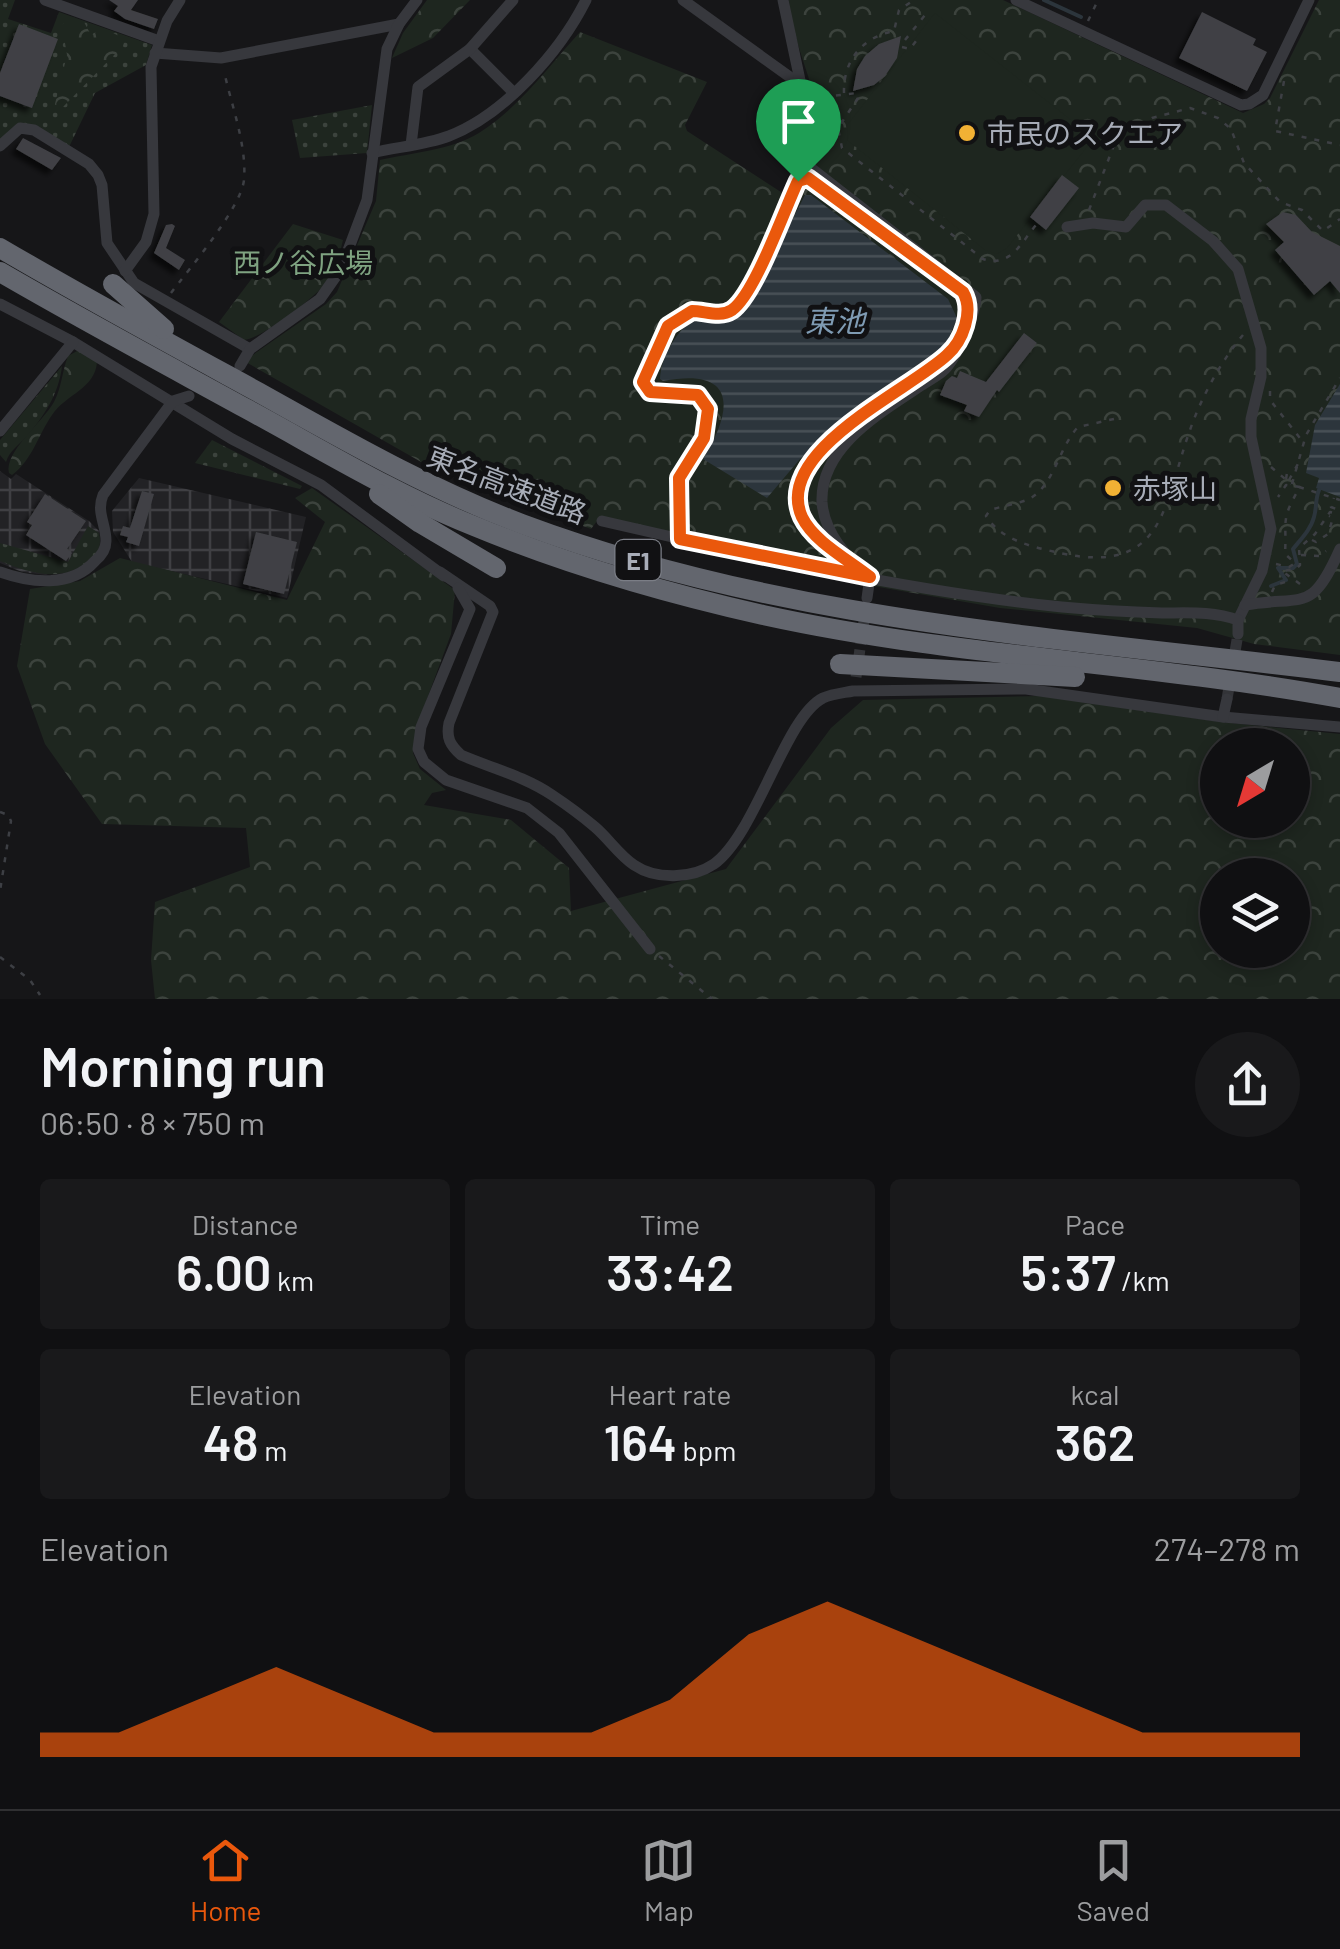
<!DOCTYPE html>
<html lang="en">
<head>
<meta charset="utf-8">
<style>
  body { margin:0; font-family:Barlow,"Noto Sans JP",sans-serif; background:#19191b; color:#f1f3f6; height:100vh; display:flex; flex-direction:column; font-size:38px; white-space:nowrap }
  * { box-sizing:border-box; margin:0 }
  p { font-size:32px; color:#9c9d9f }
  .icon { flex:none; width:55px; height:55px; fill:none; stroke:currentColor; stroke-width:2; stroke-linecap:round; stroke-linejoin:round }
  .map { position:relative; height:999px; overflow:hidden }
  .side { display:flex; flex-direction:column; background:#101012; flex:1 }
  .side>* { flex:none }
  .needle { width:65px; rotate:218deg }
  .buttons { position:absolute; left:1200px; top:728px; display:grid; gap:20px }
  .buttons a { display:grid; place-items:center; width:110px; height:110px; border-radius:50%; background:#101012; box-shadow:0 5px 15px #0003,0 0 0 2px #303032; font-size:50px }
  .pin { position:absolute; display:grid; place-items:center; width:85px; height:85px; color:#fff; margin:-102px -42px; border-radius:50% 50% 50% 0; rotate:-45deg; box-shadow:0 0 10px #0007 }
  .pin .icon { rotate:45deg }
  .round { display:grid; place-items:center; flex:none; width:105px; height:105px; border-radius:52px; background:#19191b }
  .headline { display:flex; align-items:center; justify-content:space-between; height:170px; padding:0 40px }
  h1 { font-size:55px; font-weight:600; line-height:75px }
  .stats { display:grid; grid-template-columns:repeat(3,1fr); gap:15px; height:170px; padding:10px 40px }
  .stats div { display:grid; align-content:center; border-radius:10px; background:#19191b; text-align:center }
  .stats b { font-size:50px; font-weight:600 }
  .stats small { font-size:28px; font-weight:400 }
  .stats p { font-size:28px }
  .chart { height:280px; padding:20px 40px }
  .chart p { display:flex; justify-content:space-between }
  .chart svg { width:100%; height:180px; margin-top:10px; fill:#ea580c; opacity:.7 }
  .dock { display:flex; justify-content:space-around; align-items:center; height:140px; border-top:2px solid #303032; background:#101012; font-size:28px; color:#9c9d9f }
  .dock a { display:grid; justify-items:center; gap:5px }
  .dock .active { color:#ea580c }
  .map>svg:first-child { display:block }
  .built { fill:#222225 }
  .industrial { fill:url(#industrial-grid) }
  .grass { fill:url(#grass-dots) }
  .forest { fill:url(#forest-crowns); fill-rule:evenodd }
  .garden { fill:#1e261f }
  .water { fill:url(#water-rules) }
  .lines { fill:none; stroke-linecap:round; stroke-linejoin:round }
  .stream { stroke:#2c353c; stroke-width:4 }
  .building { fill:#404145; filter:url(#shadow) }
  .minor-tunnel { stroke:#333438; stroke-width:11; stroke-dasharray:11 5.5; stroke-linecap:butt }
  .path { stroke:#3d3f44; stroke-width:2.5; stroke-dasharray:5 8; stroke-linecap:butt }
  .minor { stroke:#37383d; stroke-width:11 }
  .motorway { stroke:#63666e; stroke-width:20 }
  .route-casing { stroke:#fff; stroke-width:20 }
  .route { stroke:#ea580c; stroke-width:12 }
  .poi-dot { fill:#f2b134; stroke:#111113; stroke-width:4 }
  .labels { text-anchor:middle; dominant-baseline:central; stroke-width:10; stroke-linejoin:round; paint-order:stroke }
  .shield { fill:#111113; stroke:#7b7e86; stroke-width:2.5 }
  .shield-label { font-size:25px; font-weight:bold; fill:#a8adb8 }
  .poi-label { font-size:28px; fill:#a8adb8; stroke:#111113; text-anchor:start }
  .park-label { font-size:28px; fill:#7fa381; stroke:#111113 }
  .street-label { font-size:28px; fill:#a8adb8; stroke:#111113 }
  .water-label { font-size:30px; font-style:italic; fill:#7f9bb3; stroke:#111113 }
</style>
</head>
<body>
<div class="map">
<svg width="1340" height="999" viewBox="0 0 1340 999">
  <defs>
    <pattern id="industrial-grid" width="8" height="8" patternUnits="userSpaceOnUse" patternTransform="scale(2.5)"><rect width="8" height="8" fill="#222225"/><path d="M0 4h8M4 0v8" fill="none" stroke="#3f3f43"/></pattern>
    <pattern id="grass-dots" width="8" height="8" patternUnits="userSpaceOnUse" patternTransform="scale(2.5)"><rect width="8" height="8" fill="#1e261f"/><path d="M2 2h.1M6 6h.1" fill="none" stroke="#3c433d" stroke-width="1.8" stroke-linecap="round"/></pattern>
    <pattern id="forest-crowns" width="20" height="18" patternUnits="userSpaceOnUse" patternTransform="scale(2.5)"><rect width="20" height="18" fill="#1e261f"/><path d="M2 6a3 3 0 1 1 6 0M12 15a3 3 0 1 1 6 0" fill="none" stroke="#3c433d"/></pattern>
    <pattern id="water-rules" width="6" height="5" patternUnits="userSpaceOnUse" patternTransform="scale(2.5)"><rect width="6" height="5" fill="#2c353c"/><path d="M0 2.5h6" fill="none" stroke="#485056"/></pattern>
    <filter id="shadow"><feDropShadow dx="-5" dy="5" stdDeviation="2.5" flood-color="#0009"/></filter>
  </defs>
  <rect width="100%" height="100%" fill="#161618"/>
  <path class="built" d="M793,85L808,124L803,151L765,121Z"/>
  <g class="industrial">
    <path d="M0,471L11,479L16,474L89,521L99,531L100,548L46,575L22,572L0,563Z"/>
    <path d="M139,478L306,517L287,598L132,562L113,532L112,511Z"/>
  </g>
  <g class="grass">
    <path d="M0,0H15L8,19L51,33L59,12L152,45L146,65L95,93L69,147L35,125L0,142Z"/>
    <path d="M372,105L367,153L300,158L292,120Z"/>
    <path d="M62,366C59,393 44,417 26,437C18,446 10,450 6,462L0,455V440Z"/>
    <path d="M212,440L302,486L300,489L195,463Z"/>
    <path d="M88,526L99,533C102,546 98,554 87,562C61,583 29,573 0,561V543L68,562Z"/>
  </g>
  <g class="forest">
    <path d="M427,0H470L433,38L392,58L403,33Z"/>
    <path d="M789,0H1003L1243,113L1264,104L1270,98L1319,0H1340V655L1254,644L1197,628L1000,608L850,582L597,521L591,529L437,471L244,361L326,304L337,292L376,201L380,160C412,153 451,150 479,133C519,108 549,66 580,32L707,82L685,125L687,131L787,196L803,167L816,160C830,103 793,56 789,0Z"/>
    <path d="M68,17L84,22L91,35L105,29L125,39L123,46L58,112L55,104L67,55L62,25Z"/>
    <path d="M293,224L343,240C340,252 337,268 330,278C319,295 263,338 244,340L219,322Z"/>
    <path d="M79,350L97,362C95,389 66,394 52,415C38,435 33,459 12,475L9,473C4,452 42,423 54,402C62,387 62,371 68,356Z"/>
    <path d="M312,488L455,590L451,634L418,723L413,753L420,769L446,790L432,793L424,805L511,820L569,868L571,911L726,869L831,728L863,700L1041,696L1221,722L1340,734V999H155L151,960L155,902L250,867L246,828L102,824L45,744L17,666L30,589L80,581L120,558L287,600L325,522L295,498ZM1218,745H1292V820H1218ZM1218,875H1292V950H1218Z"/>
  </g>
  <path class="garden" d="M935,13L1094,138L1007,248L997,254L985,250L847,140L848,124Z"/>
  <g class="water">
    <path d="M805,195H811L948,299L957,318L944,350L852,413L800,459L767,498L703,459C734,409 737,367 663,381L660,379C661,356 678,328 698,316L723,321L746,310Z"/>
    <path d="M1340,384V497L1316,488L1319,478L1306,473L1315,425Z"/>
  </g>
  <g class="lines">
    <g class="stream">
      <path d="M1044,0L1081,17"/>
      <path d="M1271,586L1286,580L1278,568H1293L1297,564L1293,549C1301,539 1311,529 1314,517C1317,507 1315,500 1319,490"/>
    </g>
  </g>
  <g class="building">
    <path d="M109,0H138L131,10L158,19L154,29L125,19L114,11L118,6Z"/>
    <path d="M1202,12L1256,39L1253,45L1267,52L1247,91L1179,58Z"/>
    <path d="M19,24L58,39L32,108L0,96V73Z"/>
    <path d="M901,36L897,58L885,76L874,85L853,91L857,69L865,56L879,44Z"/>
    <path d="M23,138L61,158L52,170L16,149Z"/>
    <path d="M1062,175L1079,188L1046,230L1030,217Z"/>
    <path d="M1283,212L1296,215L1312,232L1340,246V293L1330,281L1314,295L1275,250L1284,242L1266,224Z"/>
    <path d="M172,224L175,226L166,248L185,260L179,270L154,253L166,225Z"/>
    <path d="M1024,333L1037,343L999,392L997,390L979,417L964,411L967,405L940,395L946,381L952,376L957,378L960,371L986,382Z"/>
    <path d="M142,491L154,494L139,546L126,542L128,537L120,535L123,526L130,528Z"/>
    <path d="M45,494L86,521L67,549L72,553L66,561L26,535L32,525L27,522Z"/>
    <path d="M256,532L297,542L284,594L243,584Z"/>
  </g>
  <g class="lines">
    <g class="minor-tunnel">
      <path d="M856,677L866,607"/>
      <path d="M1227,699L1238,634"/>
    </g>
    <g class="path">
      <path d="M1088,21L1098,0"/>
      <path d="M905,40L929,10"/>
      <path d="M902,47L910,49L916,41"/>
      <path d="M1284,81L1275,131L1340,145"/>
      <path d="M844,93C843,60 863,37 894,31L899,10L914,0"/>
      <path d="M823,97L857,93L858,98L838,128L842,148L983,259C1010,268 1021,243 1036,225"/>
      <path d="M1089,210L1116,140L1152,118L1190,108L1218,118L1231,129L1244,163L1280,202L1302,210L1323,231L1340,219"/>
      <path d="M171,293C189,269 241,208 244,180C247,145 231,104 224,71"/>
      <path d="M1270,391V400L1303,442"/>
      <path d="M1114,419L1078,427C1059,447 1054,486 1029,499C1018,504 1002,506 990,510L986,516C1002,541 1033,547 1060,553C1166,576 1163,505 1190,430C1201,398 1221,361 1243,335"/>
      <path d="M1271,467L1291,484"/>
      <path d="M1286,479L1288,467"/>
      <path d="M1289,480L1299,462"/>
      <path d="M1292,484L1306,435L1340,378"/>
      <path d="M1299,487L1340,500"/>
      <path d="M680,527L679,478L707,430L708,409L697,395L650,392L643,382C652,357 666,312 697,311C711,311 723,319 735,308C761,283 782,214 797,181L806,178"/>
      <path d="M821,537C778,504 802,470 832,441"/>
      <path d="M1312,540L1316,542L1328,534L1333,518L1329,516"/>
      <path d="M1301,555L1319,556L1326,551"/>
      <path d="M1276,564L1289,567L1295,563L1285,554C1287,519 1280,521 1300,487L1286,485L1278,497"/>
      <path d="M1300,584L1282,571L1296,569L1300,565L1299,548L1315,534L1330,512L1335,513L1336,509L1331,507L1334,498"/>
      <path d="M1272,592L1275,585L1289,581"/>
      <path d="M0,812L8,815L11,821L0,891"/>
      <path d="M659,956L712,999"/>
      <path d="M0,957L30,980L40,995"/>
    </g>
    <g class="minor">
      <path d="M45,0L159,41"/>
      <path d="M683,0L801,85"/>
      <path d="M783,0L801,85L811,110L812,130L808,154L811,168L976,297C976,313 958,354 947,367C941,375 930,379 922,385C882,412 820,446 822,502C824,532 847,559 870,577L867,598"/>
      <path d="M1016,0L1241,105L1249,104L1263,95L1309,0"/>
      <path d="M470,49L514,93"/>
      <path d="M155,53L221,58L399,24"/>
      <path d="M411,145L418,87L470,49L513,0"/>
      <path d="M0,146L20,128L34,130L89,164L98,175L102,185L107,243L134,283L250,349"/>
      <path d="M372,153C397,147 425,145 449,136C504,115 560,52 586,0"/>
      <path d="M1067,227L1093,223L1126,227L1145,205H1166L1213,241L1238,269L1261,348V377L1251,419V437L1271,529L1262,571L1238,620"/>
      <path d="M125,271L146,242L154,214L151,67L167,21L180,0"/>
      <path d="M0,304L73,342L232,439L321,485L444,576"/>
      <path d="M240,366L250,349L320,299L341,269L367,200L387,49L399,24L417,0"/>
      <path d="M0,431L73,342"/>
      <path d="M602,521C754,556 907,591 1062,607C1095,610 1129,612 1162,613C1188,613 1213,611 1238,620V634"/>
      <path d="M0,572C30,583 71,588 95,561C101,556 106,549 106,541C106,524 96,512 103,495L173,401L189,396"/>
      <path d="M440,572L490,606L493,612L449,723C446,738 450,745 461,755C491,768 524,776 552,795C567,805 582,816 595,827C609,839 619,855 634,865C656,880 692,879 714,864C756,834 785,717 823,698C832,694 843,693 853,691L1026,689L1223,717L1340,727"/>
      <path d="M458,588L470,609L421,727L418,749L424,762L446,780L527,808L559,833L650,949"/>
      <path d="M1245,605C1306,595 1311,614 1340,549"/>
      <path d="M1223,717L1227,699"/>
    </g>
    <g class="motorway">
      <path d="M0,248C85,298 172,345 258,392C344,440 429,489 522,524C784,622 1065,638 1340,672"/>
      <path d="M0,272C81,319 163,363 245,408C321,449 394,494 474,526C566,564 665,593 763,615C954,657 1149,663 1340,698"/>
      <path d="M113,284L164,329"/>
      <path d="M379,494L420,523L496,568"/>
      <path d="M840,664L1075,677"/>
    </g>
  </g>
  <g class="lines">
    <defs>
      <path id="route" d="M808,178L963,292C974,311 963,341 947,355C910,390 772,451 802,517C814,542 849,560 870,577L680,539L679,478L704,438L708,409L698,395L650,392L643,382L668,326L692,311C705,311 720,318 732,310C755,294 785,208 798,181Z"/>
    </defs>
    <use href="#route" class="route-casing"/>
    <use href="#route" class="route"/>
  </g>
  <g class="poi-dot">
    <circle cx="967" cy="133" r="10"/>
    <circle cx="1113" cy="488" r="10"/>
  </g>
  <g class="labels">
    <rect class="shield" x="615.5" y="540" width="45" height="40" rx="8"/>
    <g class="shield-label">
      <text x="638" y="560">E1</text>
    </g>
    <g class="poi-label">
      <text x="987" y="133">市民のスクエア</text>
      <text x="1133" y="488">赤塚山</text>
    </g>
    <g class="park-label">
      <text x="303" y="262">西ノ谷広場</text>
    </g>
    <g class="street-label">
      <text transform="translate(507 484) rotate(21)">東名高速道路</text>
    </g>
    <g class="water-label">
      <text x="835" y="320">東池</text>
    </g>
  </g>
</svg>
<div class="buttons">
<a><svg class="needle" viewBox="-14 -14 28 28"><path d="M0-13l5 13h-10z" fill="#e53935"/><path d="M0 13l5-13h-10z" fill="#9c9d9f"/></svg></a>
<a><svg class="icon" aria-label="layers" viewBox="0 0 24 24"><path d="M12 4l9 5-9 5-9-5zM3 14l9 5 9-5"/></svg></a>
</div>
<div class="pin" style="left:798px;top:181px;background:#1e9e55"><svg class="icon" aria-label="arrive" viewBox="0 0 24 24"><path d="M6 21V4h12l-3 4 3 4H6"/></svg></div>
</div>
<section class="side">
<div class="headline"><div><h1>Morning run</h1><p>06:50 · 8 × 750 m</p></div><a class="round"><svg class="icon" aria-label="share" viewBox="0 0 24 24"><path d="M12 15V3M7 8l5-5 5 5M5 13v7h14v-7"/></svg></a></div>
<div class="stats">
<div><p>Distance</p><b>6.00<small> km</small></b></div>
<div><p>Time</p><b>33:42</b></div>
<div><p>Pace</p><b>5:37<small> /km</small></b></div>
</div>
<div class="stats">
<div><p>Elevation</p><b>48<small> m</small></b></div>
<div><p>Heart rate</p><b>164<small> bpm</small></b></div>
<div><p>kcal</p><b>362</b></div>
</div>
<div class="chart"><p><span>Elevation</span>274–278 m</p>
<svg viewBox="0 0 160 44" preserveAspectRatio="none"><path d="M0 44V38L10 38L20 30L30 22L40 30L50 38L60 38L70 38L80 30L90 14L100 6L110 14L120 22L130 30L140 38L150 38L160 38V44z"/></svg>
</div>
</section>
<nav class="dock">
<a class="active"><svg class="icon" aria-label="home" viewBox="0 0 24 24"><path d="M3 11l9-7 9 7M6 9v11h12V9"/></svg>Home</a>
<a><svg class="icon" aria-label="map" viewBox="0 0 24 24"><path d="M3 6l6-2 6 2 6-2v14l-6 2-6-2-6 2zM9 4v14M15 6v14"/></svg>Map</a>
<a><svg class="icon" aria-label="saved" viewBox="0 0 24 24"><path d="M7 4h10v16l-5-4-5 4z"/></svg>Saved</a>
</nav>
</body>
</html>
